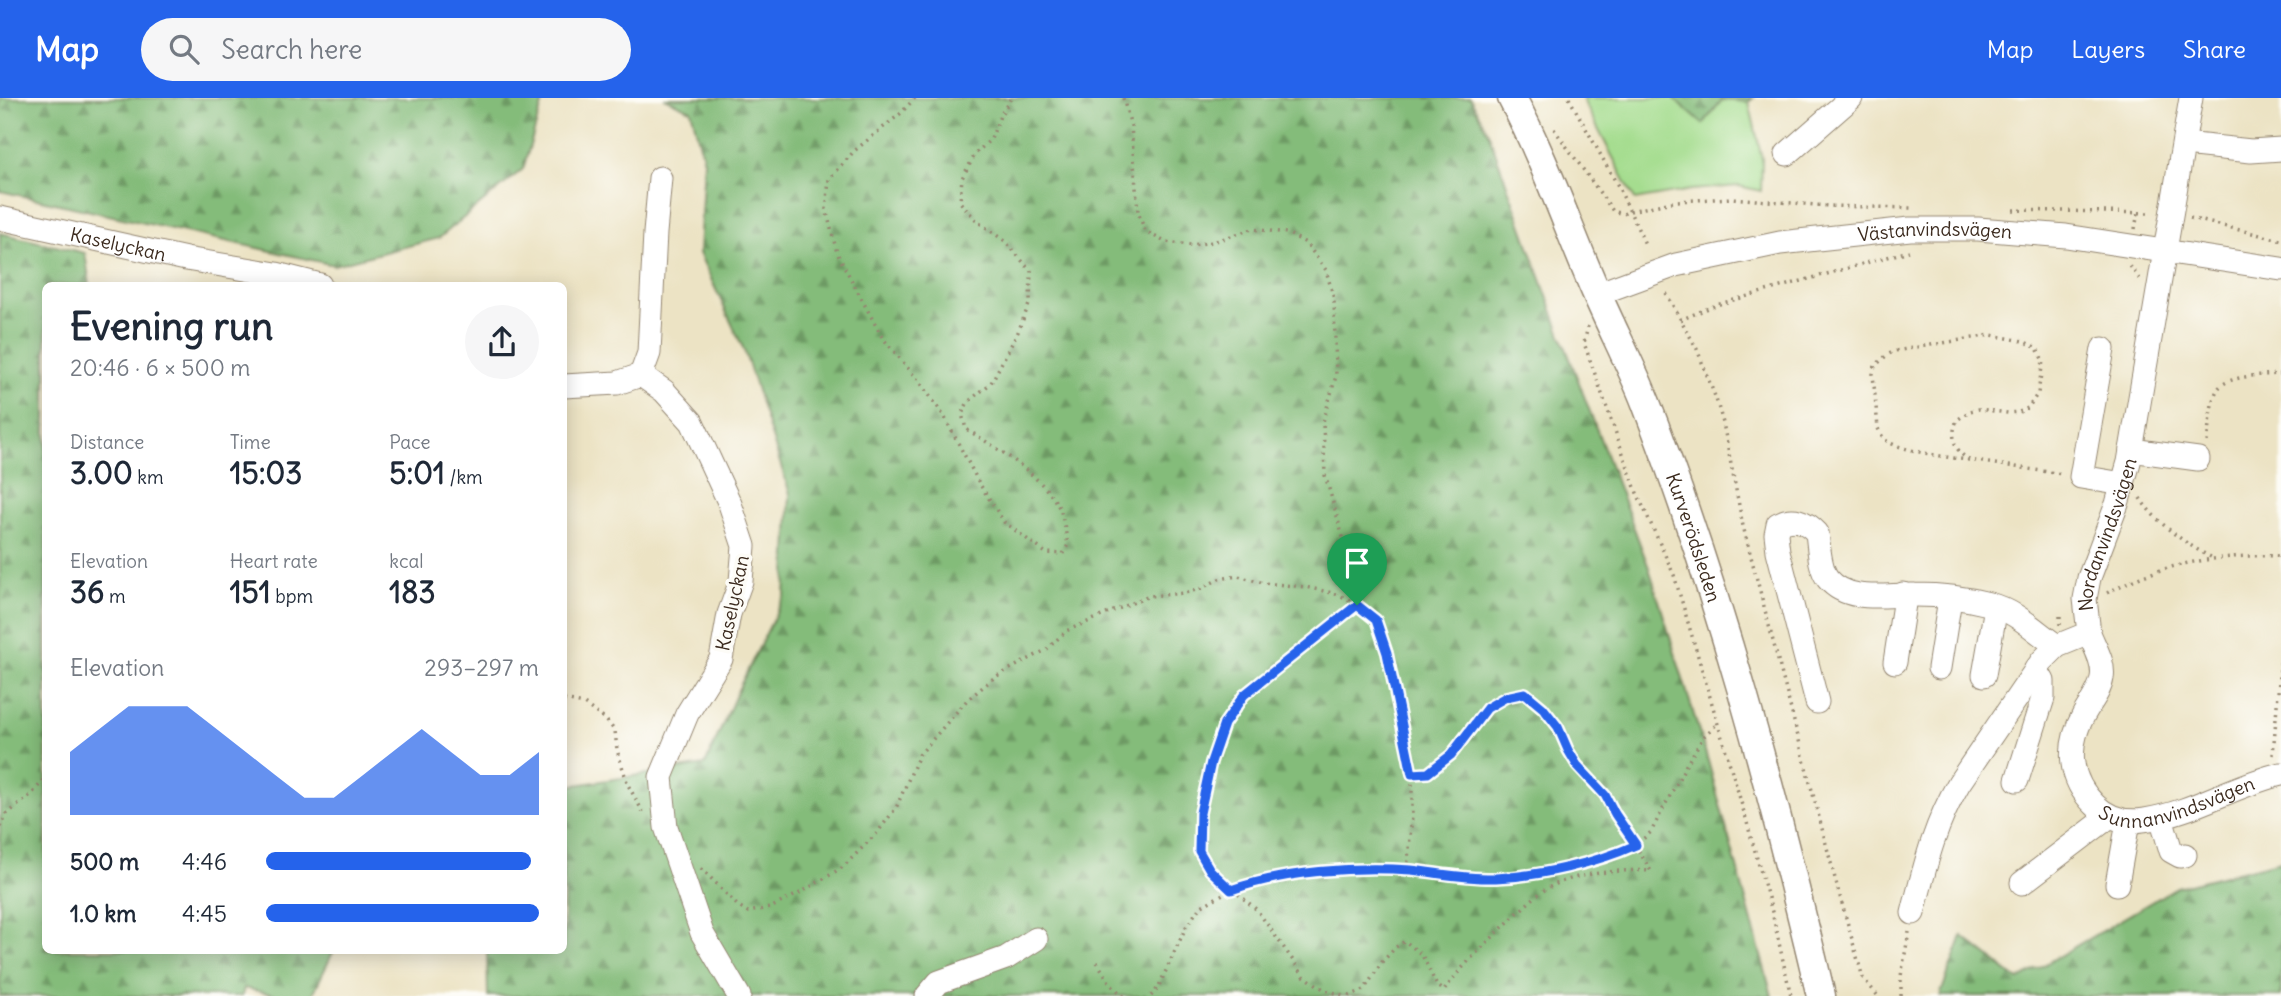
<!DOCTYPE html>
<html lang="en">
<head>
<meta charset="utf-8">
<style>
  body { margin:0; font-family:Delius,sans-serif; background:#f6f6f7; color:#1f2937; height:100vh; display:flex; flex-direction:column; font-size:26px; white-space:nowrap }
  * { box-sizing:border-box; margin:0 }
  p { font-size:23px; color:#747a83 }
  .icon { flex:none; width:38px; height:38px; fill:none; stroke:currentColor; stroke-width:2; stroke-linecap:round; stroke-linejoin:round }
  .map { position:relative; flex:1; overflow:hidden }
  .drawer { position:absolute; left:42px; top:184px; width:525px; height:672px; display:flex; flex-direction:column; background:#fff; border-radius:10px; box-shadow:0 4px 18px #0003 }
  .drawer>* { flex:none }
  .pin { position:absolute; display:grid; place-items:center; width:60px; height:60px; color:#fff; margin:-72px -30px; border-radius:50% 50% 50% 0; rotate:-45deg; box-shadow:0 0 7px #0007 }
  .pin .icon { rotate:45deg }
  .round { display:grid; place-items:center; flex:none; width:74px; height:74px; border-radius:37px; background:#f6f6f7 }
  .summary { display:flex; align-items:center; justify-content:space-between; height:119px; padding:0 28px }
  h1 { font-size:38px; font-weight:800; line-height:52px }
  .stats { display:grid; grid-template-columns:repeat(3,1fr); gap:10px; height:119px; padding:7px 28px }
  .stats div { display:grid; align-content:center }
  .stats b { font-size:30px; font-weight:800 }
  .stats small { font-size:19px; font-weight:400 }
  .stats p { font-size:19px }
  .chart { height:196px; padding:14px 28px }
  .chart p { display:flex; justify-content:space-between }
  .chart svg { width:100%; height:126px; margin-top:7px; fill:#2563eb; opacity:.7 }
  ul { padding:0 28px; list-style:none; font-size:23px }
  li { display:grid; grid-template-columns:112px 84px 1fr; align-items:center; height:52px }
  li i { height:18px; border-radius:9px; background:#2563eb }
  header { display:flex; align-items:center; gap:42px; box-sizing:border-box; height:98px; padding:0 35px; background:#2563eb; color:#fff }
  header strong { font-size:33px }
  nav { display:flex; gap:38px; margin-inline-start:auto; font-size:24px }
  .search { width:490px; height:63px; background:#f6f6f7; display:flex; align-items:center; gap:18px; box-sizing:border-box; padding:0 24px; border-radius:38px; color:#747a83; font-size:26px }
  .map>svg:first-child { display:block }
  .grass { fill:#a5dd8f; stroke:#708456; stroke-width:2 }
  .forest { fill:url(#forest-firs); stroke:#60734c; stroke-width:2 }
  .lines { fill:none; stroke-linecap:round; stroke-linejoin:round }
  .minor-casing { stroke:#948671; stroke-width:25 }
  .major-casing { stroke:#948671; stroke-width:31 }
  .path { stroke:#948671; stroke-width:3.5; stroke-dasharray:2 5; stroke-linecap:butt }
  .minor { stroke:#fff; stroke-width:23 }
  .major { stroke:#fff; stroke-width:28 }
  .route-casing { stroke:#fff; stroke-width:14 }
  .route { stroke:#2563eb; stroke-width:9 }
  .labels { text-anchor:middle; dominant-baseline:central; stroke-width:7; stroke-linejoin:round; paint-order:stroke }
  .street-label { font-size:19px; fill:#3b2a1e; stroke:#fdfcf7 }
</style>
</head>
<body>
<header>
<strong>Map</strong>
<div class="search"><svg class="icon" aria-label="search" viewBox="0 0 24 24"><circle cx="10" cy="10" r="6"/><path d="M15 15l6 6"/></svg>Search here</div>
<nav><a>Map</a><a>Layers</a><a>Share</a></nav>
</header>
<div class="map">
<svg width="2281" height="898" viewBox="0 0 2281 898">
  <defs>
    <pattern id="forest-firs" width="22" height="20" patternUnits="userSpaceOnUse" patternTransform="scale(1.75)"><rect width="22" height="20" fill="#84bc7a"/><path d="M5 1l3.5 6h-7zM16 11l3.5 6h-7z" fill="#6d9963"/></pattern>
  </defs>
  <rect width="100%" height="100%" fill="#fdfcf7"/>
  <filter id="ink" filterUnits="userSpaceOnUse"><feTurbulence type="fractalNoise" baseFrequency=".0143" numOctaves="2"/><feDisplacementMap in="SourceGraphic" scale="14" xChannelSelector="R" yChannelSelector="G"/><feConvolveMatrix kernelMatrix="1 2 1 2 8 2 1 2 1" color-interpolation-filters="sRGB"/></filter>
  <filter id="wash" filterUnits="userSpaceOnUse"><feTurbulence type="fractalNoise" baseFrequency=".00686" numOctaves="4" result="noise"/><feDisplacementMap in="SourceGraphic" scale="28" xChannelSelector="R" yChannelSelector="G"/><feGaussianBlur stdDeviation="1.57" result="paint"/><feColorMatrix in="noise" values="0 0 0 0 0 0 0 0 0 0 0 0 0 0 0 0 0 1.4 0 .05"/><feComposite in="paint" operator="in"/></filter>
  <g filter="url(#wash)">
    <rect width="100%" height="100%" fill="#ece3c4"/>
    <path class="grass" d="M1582,0H1673L1703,26L1722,2L1749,4L1762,61L1761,93L1739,88L1691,92L1635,102Z"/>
    <g class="forest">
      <path d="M0,0H544L523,71L439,140L334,167L0,93Z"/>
      <path d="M664,0H1470L1488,34L1561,237L1649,470L1708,663L1772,898H488L487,852H564V694L569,688L705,667L739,590L785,497L790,396L744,252L699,155L704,63L691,12Z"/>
      <path d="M1673,0H1753L1749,4L1722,2L1703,26Z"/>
      <path d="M0,135L85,155L90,187H46V852H334L312,898H280L244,890L242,898H0Z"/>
      <path d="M2281,763V898H1940L1962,838L2018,882L2177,789Z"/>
    </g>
  </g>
  <g filter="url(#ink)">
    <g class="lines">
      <defs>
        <g id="minor">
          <path d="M2184,46L2251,53L2281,51"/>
          <path d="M1787,56L1851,0"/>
          <path id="s1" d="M0,120L186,161L276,176L320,187"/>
          <path id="s2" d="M1597,196L1676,167L1780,145L1910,131H1978L2066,138L2281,171"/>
          <path d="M2103,251L2081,379L2123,386"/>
          <path d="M641,277L664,293L692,324L730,406L744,448L741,483L729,516L721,561L687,616L661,679L666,729L702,835L739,898"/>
          <path d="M641,277L649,255L655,135L660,80"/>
          <path d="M564,288L617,285L641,277"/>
          <path d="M2131,352L2198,361"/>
          <path id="s3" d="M2089,535C2094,548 2105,565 2102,580C2100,594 2089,606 2083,618C2066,649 2069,682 2095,707C2108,720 2125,725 2144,722C2192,715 2234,687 2281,676"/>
          <path d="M1895,564L1904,506L1903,496"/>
          <path d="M1939,570L1950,501"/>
          <path d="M1984,577L1996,509"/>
          <path d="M1817,604L1778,453L1776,436L1778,426C1793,418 1806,423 1817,435C1819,448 1819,470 1828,481C1849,506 1887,496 1915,497C1938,497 1966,500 1989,506C2016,513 2035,533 2057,548"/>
          <path d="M2017,682L2043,600V583L2036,571"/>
          <path d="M2161,719L2171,753L2180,758L2185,757"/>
          <path d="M2022,785L2110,718"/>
          <path d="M2117,786L2128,724"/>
          <path id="s4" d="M1913,815C1925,768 1934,728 1959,685L2042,563L2057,548L2089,535L2085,501L2089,480L2117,406L2129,364L2191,0"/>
          <path d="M927,898L939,884L1006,860L1036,841"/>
        </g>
        <g id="major">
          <path id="s5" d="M1512,0C1545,62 1568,130 1596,194C1612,231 1631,267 1646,305C1720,497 1774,698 1821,898"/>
        </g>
      </defs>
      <use href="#minor" class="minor-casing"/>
      <use href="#major" class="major-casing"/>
      <g class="path">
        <path d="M915,0L900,16L854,53L829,82L826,111L837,155L882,239L922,287L944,318L979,385L1004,424L1046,455L1063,456L1068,447C1066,436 1064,424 1061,414C1047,380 997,350 966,331L962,316L968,304L991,285L1018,234L1030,204L1031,173L1005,143L978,124L960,104L962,80L976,55L991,41L1000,18L1011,0"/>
        <path d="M1123,0L1131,28L1138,114L1145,133L1165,144L1191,147L1213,144L1252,131L1287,135L1306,145L1326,172L1334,201L1336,278L1323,324L1325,377L1358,491L1357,507L1244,597L1224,626L1211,664L1200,715L1199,753L1210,772L1257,812L1304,878L1325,892L1346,898"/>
        <path d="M1569,0L1618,88L1645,146"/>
        <path d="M1554,31L1613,113L1623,116L1630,113L1677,103L1732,100L1828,108L1911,110"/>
        <path d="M2013,112L2151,115"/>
        <path d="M2190,120L2281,142"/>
        <path d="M2135,131L2138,114"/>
        <path d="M2130,168L2140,181"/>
        <path d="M1666,195L1697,251L1716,301L1723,325L1743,428L1837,788L1863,880L1878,898"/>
        <path d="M1680,222L1716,207L1909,153"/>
        <path d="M1588,228L1584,245L1637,395L1674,477L1746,721L1772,814L1791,898"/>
        <path d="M2207,344C2209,331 2210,302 2218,291C2227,277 2266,277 2281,276"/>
        <path d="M1969,362C1951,360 1902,353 1887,343C1883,340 1880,335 1878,330L1873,276L1875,268L1887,257L1895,253L1991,237L2023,243L2037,250L2043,263L2038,295L2028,310L2019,314L2008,315L1979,311L1970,313L1957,322C1950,339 1954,352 1969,362L2062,376"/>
        <path d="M2140,400C2155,424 2189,449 2215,461"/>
        <path d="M2107,495C2160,465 2220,456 2281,458"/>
        <path d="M2060,518V527"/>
        <path d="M564,602L584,606L606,622L615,633L617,652L628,687L643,714"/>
        <path d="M2273,657L2281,558"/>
        <path d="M0,729L7,716L32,696L46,679"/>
        <path d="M701,770L737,807L748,814L770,810L802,794L843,769L877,735L896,710L919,657L967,602L995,579L1046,552L1066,533L1149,498L1185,495L1200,491L1219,481L1238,478L1264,485L1305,489L1333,495L1348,501L1376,522L1387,555L1412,676V718L1407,772"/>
        <path d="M1097,864L1111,887L1124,898"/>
        <path d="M1151,898L1158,890L1186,829L1200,809L1232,791L1256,783L1293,776L1357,772H1407L1495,780L1539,775L1617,756L1636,747L1651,734L1686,667L1704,638L1718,625"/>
        <path d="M1349,898L1364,892L1382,864L1396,849L1405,843L1422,857L1436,886L1444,893C1461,868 1484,848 1506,826C1518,815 1532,800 1546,791C1573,775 1621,771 1651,773L1605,697L1577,667L1568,652L1558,629L1543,610L1525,595L1506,599L1487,610L1451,657L1428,675L1412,676"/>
        <path d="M1901,898V878L1909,834"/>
      </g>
      <use href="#minor" class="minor"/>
      <use href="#major" class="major"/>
    </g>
  </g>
  <g class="lines" filter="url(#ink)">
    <defs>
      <path id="route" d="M1357,507L1376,522L1387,555L1412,676L1428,675L1451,657L1487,610L1506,599L1525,595L1543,610L1558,629L1568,652L1577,667L1605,697L1615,716L1636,747C1596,765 1540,778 1496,780C1468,781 1439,775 1411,772C1355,768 1284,773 1231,792L1210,772L1199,753L1200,715L1211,664L1224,626L1244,597Z"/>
    </defs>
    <use href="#route" class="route-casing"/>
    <use href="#route" class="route"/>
  </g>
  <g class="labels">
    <g class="street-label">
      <text stroke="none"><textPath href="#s2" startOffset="346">Västanvindsvägen</textPath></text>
      <text stroke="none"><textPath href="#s1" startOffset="121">Kaselyckan</textPath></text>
      <text stroke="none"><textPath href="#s4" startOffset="444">Nordanvindsvägen</textPath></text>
      <text stroke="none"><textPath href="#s5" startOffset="476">Kurverödsleden</textPath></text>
      <text transform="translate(732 505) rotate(-78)">Kaselyckan</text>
      <text stroke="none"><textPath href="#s3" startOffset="276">Sunnanvindsvägen</textPath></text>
    </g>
  </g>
</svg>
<div class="pin" style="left:1357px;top:507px;background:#1e9e55"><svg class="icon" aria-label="arrive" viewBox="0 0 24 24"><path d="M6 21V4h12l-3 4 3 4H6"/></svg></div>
<section class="drawer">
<div class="summary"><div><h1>Evening run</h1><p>20:46 · 6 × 500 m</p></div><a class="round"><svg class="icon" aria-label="share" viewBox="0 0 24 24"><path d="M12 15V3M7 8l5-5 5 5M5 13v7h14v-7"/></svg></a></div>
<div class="stats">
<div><p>Distance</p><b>3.00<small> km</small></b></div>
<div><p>Time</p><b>15:03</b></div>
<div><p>Pace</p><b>5:01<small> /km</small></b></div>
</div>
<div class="stats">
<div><p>Elevation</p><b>36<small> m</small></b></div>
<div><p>Heart rate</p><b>151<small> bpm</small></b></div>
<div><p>kcal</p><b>183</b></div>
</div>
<div class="chart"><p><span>Elevation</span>293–297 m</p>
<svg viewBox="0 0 160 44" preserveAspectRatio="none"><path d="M0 44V22L10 14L20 6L30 6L40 6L50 14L60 22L70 30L80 38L90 38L100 30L110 22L120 14L130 22L140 30L150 30L160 22V44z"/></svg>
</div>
<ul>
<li><b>500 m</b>4:46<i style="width:97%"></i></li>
<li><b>1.0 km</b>4:45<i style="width:100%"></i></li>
</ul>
</section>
</div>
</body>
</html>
